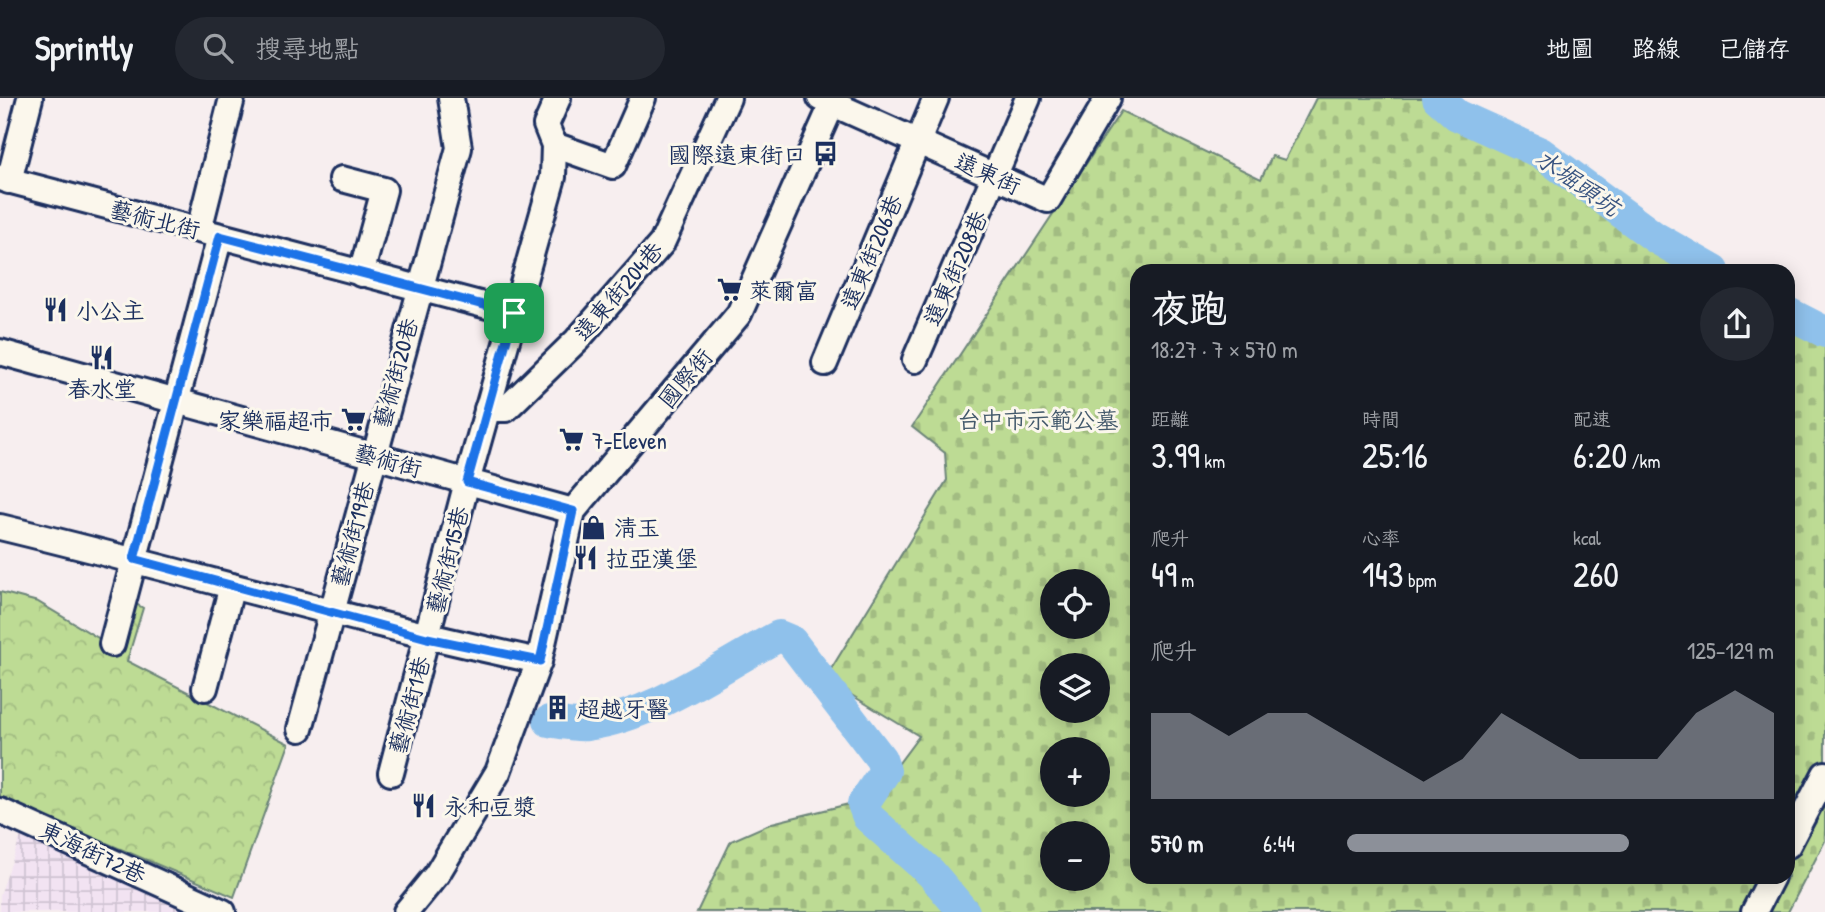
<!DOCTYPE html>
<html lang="zh-TW">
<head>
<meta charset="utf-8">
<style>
  body { margin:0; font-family:"Patrick Hand","LXGW WenKai TC",sans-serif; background:#242831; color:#f1f3f6; height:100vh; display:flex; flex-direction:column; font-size:26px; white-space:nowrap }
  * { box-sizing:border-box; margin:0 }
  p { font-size:23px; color:#9ea1a6 }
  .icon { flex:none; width:38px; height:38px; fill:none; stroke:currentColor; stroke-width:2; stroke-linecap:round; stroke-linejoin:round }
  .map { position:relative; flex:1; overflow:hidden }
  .side { position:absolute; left:1130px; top:166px; width:665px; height:620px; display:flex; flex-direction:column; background:#171b24; border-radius:21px; box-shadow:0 4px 18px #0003 }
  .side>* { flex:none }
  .fabs { position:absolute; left:1040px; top:471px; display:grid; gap:14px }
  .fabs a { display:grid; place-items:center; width:70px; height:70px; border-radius:50%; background:#171b24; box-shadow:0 4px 18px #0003; font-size:35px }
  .pin { position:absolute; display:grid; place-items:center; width:60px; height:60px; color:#fff; margin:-30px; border-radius:14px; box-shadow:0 4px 10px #0006 }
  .round { display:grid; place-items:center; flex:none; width:74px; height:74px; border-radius:37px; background:#242831 }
  .headline { display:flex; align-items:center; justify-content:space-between; height:119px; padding:0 21px }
  h1 { font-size:38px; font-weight:600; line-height:52px }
  .metrics { display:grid; grid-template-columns:repeat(3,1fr); gap:10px; height:119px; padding:7px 21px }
  .metrics div { display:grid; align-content:center }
  .metrics b { font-size:35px; font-weight:600 }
  .metrics small { font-size:19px; font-weight:400 }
  .metrics p { font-size:19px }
  .chart { height:196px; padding:14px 21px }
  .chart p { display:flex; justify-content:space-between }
  .chart svg { width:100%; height:126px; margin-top:7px; fill:#8c9099; opacity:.7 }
  ul { padding:0 21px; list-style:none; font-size:23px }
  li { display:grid; grid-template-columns:112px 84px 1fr; align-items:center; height:52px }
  li i { height:18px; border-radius:9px; background:#8c9099 }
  header { display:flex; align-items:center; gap:42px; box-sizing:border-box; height:98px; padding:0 35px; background:#171b24; border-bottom:2px solid #363941 }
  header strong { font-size:33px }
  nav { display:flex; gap:38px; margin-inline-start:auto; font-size:24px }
  .search { width:490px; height:63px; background:#242831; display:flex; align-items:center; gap:18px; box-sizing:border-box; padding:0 24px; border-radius:38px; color:#9ea1a6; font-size:26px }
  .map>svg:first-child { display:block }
  .industrial { fill:url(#industrial-grid) }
  .forest { fill:url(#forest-crowns); stroke:#6c8579; stroke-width:2 }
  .cemetery { fill:url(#cemetery-stones); stroke:#6c8579; stroke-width:2; fill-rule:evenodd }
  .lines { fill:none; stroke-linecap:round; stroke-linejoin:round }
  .river { stroke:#8fc1eb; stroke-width:32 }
  .minor-casing { stroke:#1b2f5e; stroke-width:30 }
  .minor { stroke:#fbf7ec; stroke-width:24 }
  .route-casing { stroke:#fff; stroke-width:14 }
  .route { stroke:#1a73e8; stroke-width:9 }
  .labels { text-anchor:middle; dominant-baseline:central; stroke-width:6; stroke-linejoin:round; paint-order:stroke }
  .poi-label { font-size:23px; fill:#1b2f5e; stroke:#fbf7ec; text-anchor:start }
  .street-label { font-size:23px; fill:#1b2f5e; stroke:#fbf7ec }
  .park-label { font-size:23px; fill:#445a6c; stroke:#fbf7ec }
  .water-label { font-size:24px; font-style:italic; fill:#385481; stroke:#fbf7ec }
</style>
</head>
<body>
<header>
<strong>Sprintly</strong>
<div class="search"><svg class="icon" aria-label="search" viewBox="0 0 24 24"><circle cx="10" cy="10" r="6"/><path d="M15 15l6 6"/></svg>搜尋地點</div>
<nav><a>地圖</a><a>路線</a><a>已儲存</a></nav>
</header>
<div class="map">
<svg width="1825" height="814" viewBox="0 0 1825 814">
  <defs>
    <pattern id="industrial-grid" width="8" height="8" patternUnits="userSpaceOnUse" patternTransform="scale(1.75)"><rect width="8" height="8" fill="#f2e3f2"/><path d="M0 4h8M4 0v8" fill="none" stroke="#cfc3d2"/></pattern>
    <pattern id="forest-crowns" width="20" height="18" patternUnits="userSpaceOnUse" patternTransform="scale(1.75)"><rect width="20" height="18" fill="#bddb94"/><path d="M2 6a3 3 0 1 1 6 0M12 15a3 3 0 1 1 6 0" fill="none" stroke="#a2bc82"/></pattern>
    <pattern id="cemetery-stones" width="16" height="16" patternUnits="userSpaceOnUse" patternTransform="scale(1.75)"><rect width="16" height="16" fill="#bddb94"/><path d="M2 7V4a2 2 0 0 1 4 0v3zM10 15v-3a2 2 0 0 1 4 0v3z" fill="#a2bc82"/></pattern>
  </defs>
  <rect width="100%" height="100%" fill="#f7eeef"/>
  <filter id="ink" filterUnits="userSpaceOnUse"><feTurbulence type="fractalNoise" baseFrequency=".0143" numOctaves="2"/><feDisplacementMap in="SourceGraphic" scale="14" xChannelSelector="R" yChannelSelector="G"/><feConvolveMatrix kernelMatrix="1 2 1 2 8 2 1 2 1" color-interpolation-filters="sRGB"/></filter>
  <g filter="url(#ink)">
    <path class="industrial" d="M24,729L201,814H0V797Z"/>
    <path class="forest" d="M0,494L38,504L100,541L120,497L143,510L127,563L289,646L234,799L0,700Z"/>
    <path class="cemetery" d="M1316,0H1431L1456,23L1539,60L1654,144L1704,173H1138V779H1788L1789,220L1825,239V743L1788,814H697L731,743L772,725L873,700L919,638L825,581L947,382L945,355L912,329L1121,13L1261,81L1272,58L1285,62ZM1052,483H1097V528H1052ZM1052,567H1097V612H1052ZM1052,651H1097V696H1052ZM1052,735H1097V780H1052Z"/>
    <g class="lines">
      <g class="river">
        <path d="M1438,0L1457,17L1541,55L1656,140L1714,173"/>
        <path d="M1788,215L1825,234"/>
        <path d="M549,623C561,625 575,628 587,627C657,617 717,570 779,538L791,543L881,661L885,673L863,706L868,719L931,775L964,814"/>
      </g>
      <defs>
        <g id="minor">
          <path d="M820,0L1048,102L1108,0"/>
          <path d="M554,47L613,68L643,0"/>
          <path d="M0,80L514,215"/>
          <path d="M342,81L384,92L361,176"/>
          <path d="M9,83L30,0"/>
          <path d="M199,132L232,0"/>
          <path d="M0,254L573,413"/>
          <path d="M915,262L1028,0"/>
          <path d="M825,265L936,0"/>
          <path d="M487,311H506L577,242L662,145L728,0"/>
          <path d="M0,429C180,472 358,525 539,563"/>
          <path d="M112,546L220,138"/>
          <path d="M205,590L232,488"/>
          <path d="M300,631L459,50L451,0"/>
          <path d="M391,675L467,384L553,79L554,47L546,27L558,0"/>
          <path d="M0,713L223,814"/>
          <path d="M1788,747L1825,676"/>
          <path d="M406,814L437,776L498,674L539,563L573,413L739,216L835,0"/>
          <path d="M1754,814L1772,779"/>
        </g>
      </defs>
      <use href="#minor" class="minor-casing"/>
      <use href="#minor" class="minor"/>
    </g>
  </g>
  <g class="lines" filter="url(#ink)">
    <defs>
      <path id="route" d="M220,138L514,215L467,384L573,413L540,563L427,540L134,461Z"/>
    </defs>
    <use href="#route" class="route-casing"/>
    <use href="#route" class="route"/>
  </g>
  <defs>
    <symbol id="bus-bare" viewBox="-9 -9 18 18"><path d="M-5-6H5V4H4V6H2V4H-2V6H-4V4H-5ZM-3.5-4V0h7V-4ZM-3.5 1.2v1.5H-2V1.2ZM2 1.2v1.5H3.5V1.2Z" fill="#1b2f5e" stroke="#fbf7ec" stroke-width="2.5" paint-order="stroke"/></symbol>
    <symbol id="supermarket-bare" viewBox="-9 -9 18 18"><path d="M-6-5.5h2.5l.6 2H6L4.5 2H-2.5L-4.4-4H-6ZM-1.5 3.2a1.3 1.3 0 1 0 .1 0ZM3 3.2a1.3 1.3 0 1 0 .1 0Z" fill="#1b2f5e" stroke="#fbf7ec" stroke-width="2.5" paint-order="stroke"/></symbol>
    <symbol id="restaurant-bare" viewBox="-9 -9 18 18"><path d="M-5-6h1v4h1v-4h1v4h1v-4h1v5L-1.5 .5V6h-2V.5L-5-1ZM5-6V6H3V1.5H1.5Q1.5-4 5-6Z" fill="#1b2f5e" stroke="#fbf7ec" stroke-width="2.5" paint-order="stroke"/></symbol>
    <symbol id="shop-bare" viewBox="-9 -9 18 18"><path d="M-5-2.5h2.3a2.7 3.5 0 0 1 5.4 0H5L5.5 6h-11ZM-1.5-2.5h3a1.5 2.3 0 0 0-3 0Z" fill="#1b2f5e" stroke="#fbf7ec" stroke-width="2.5" paint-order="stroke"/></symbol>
    <symbol id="building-bare" viewBox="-9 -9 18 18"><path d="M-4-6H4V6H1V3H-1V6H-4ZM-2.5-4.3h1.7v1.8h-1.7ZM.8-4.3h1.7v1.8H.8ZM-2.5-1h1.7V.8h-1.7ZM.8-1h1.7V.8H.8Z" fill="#1b2f5e" stroke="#fbf7ec" stroke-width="2.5" paint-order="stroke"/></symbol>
  </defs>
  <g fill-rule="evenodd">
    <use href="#bus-bare" x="808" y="38" width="35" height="35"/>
    <use href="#supermarket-bare" x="712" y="174" width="35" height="35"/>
    <use href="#restaurant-bare" x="38" y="194" width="35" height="35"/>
    <use href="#restaurant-bare" x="84" y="242" width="35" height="35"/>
    <use href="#supermarket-bare" x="336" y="304" width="35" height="35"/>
    <use href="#supermarket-bare" x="554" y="324" width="35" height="35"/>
    <use href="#shop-bare" x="576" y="412" width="35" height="35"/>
    <use href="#restaurant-bare" x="568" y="442" width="35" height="35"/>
    <use href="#building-bare" x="540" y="592" width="35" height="35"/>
    <use href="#restaurant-bare" x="406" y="690" width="35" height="35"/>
  </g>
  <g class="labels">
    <g class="poi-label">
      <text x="806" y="56" text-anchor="end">國際遠東街口</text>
      <text x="749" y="192">萊爾富</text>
      <text x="76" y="212">小公主</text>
      <text x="102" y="290" text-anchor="middle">春水堂</text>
      <text x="333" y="322" text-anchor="end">家樂福超市</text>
      <text x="592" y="342">7-Eleven</text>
      <text x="614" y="429">清玉</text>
      <text x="606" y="460">拉亞漢堡</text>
      <text x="577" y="610">超越牙醫</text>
      <text x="444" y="708">永和豆漿</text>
    </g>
    <g class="street-label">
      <text transform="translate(988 75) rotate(24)">遠東街</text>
      <text transform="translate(155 121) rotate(14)">藝術北街</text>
      <text transform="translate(871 154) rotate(-67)">遠東街206巷</text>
      <text transform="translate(955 170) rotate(-66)">遠東街208巷</text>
      <text transform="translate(618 193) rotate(-49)">遠東街204巷</text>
      <text transform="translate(395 275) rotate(-75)">藝術街20巷</text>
      <text transform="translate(685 280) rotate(-50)">國際街</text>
      <text transform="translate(388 362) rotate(15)">藝術街</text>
      <text transform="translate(352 436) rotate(-75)">藝術街19巷</text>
      <text transform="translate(447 462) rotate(-76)">藝術街15巷</text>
      <text transform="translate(409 607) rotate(-75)">藝術街1巷</text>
      <text transform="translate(93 754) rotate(25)">東海街72巷</text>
    </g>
    <g class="park-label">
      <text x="1038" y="321">台中市示範公墓</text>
    </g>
    <g class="water-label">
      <text transform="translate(1578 84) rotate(35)">水堀頭坑</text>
    </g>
  </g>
</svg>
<div class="fabs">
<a><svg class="icon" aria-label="locate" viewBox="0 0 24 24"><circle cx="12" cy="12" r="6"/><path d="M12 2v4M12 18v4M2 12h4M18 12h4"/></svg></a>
<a><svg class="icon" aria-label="layers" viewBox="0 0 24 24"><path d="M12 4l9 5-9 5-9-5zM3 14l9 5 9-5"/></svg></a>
<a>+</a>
<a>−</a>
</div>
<div class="pin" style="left:514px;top:215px;background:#1e9e55"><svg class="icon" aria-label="arrive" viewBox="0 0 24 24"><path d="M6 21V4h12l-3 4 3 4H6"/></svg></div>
<section class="side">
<div class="headline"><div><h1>夜跑</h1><p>18:27 · 7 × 570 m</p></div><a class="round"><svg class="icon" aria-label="share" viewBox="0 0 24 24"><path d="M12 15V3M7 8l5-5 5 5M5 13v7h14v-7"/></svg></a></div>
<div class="metrics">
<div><p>距離</p><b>3.99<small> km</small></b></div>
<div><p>時間</p><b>25:16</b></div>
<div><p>配速</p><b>6:20<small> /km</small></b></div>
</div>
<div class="metrics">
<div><p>爬升</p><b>49<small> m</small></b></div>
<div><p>心率</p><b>143<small> bpm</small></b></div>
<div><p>kcal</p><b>260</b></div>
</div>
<div class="chart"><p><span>爬升</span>125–129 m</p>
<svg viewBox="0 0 160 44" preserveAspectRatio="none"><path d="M0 44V14L10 14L20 22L30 14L40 14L50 22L60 30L70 38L80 30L90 14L100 22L110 30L120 30L130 30L140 14L150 6L160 14V44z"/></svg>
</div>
<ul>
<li><b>570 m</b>6:44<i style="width:66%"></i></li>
</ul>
</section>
</div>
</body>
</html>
